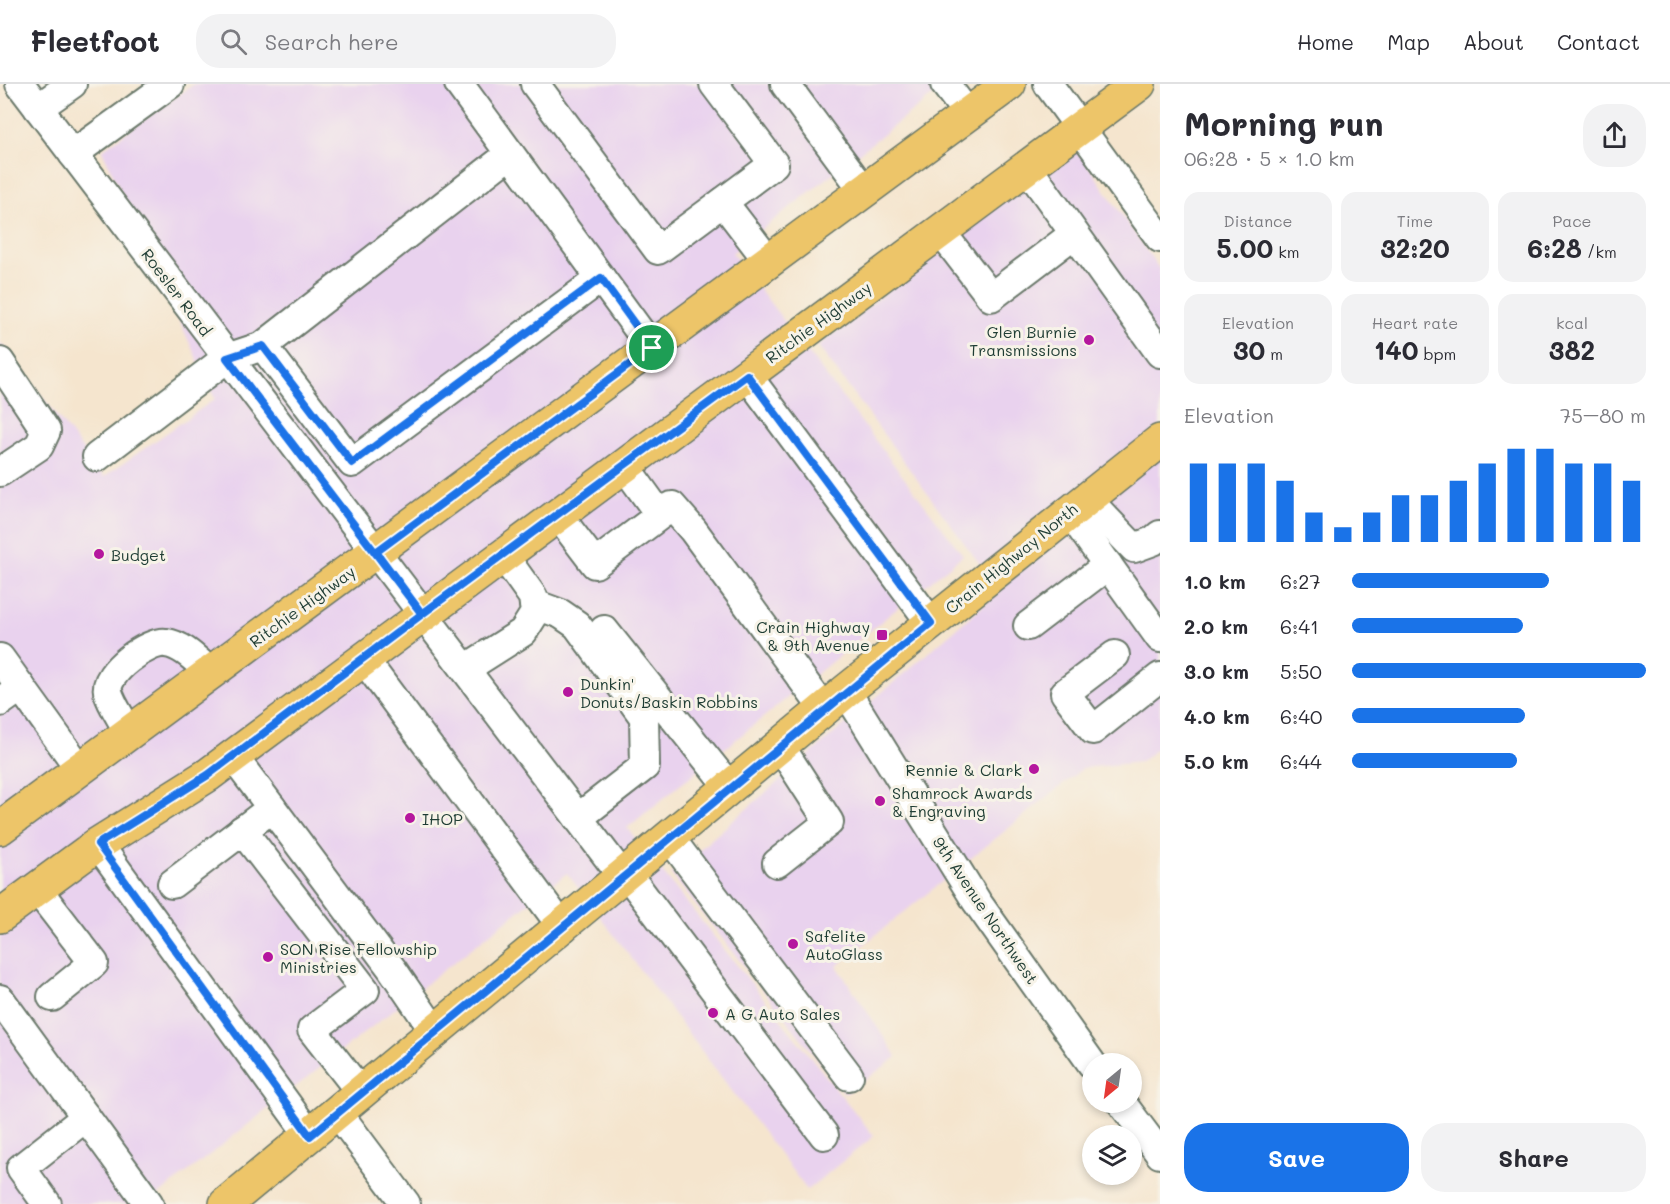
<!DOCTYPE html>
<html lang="en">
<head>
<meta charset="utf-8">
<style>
  body { margin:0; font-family:Mali,sans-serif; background:#f2f2f3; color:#2b2b33; height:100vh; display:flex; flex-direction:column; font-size:22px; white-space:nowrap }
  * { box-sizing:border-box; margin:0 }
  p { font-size:20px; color:#7c7c81 }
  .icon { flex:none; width:33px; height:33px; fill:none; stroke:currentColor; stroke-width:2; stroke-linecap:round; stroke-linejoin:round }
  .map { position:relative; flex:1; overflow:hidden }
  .drawer { display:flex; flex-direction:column; background:#fff; width:510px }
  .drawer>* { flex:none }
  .needle { width:39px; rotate:209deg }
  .buttons { position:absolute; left:1082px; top:969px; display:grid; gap:12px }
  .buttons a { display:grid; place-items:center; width:60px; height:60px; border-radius:50%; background:#fff; box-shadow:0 3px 9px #0003; font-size:30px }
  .pin { position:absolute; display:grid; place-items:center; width:51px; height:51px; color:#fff; margin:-26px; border:3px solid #fff; border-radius:50%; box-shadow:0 2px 6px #0007 }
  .round { display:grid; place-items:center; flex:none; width:63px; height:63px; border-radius:24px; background:#f2f2f3 }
  .overview { display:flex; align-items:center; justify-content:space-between; height:102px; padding:0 24px }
  h1 { font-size:33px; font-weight:700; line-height:45px }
  .stats { display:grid; grid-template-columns:repeat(3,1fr); gap:9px; height:102px; padding:6px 24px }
  .stats div { display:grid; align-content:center; border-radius:15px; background:#f2f2f3; text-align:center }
  .stats b { font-size:26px; font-weight:700 }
  .stats small { font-size:16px; font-weight:400 }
  .stats p { font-size:16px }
  .chart { height:168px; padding:12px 24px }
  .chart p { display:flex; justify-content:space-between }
  .chart svg { width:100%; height:108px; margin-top:6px; stroke:#1a73e8; stroke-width:6 }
  .cta { display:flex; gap:12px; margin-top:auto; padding:12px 24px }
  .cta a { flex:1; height:69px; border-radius:24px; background:#1a73e8; color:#fff; font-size:24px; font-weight:700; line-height:69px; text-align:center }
  .cta a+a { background:#f2f2f3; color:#2b2b33 }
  ul { padding:0 24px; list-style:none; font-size:20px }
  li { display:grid; grid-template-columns:96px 72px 1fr; align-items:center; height:45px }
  li i { height:15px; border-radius:8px; background:#1a73e8 }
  header { display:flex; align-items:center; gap:36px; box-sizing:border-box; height:84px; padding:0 30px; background:#fff; border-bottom:2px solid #e1e1e2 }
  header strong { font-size:28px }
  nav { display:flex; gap:33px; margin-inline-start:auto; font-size:21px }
  .search { width:420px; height:54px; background:#f2f2f3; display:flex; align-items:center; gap:15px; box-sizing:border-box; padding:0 21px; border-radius:24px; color:#7c7c81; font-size:22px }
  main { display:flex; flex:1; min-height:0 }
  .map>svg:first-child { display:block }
  .built { fill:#e9d2ee }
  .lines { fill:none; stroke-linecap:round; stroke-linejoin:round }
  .minor-casing { stroke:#6a786a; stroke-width:32 }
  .major-casing { stroke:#6a786a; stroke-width:36 }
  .minor { stroke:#fff; stroke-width:28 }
  .major { stroke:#edc569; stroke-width:33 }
  .route-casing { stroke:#fff; stroke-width:12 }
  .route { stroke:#1a73e8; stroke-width:8 }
  .poi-dot { fill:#b5179e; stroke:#f7f3e8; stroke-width:2 }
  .labels { text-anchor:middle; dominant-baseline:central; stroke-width:6; stroke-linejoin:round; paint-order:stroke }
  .street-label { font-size:16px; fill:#1f3d34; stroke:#f7f3e8 }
  .poi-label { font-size:16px; fill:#1f3d34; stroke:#f7f3e8; text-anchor:start }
</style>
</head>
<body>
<header>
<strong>Fleetfoot</strong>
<div class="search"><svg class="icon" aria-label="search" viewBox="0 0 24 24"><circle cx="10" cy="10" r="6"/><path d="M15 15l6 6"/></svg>Search here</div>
<nav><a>Home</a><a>Map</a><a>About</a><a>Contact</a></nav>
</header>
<main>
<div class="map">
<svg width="1160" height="1120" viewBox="0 0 1160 1120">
  <rect width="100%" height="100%" fill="#f7f3e8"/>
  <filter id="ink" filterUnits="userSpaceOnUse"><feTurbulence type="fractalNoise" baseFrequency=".0167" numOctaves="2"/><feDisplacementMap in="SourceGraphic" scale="12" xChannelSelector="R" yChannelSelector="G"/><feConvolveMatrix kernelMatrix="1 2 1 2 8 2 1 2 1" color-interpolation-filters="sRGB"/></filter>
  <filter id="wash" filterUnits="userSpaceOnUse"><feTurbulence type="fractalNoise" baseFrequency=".008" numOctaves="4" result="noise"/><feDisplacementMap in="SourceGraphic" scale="24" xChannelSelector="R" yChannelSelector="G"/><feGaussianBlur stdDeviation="1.35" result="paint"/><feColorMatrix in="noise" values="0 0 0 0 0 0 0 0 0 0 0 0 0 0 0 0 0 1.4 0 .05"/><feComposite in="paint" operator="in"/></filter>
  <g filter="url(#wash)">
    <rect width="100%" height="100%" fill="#f5e5ce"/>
    <g class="built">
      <path d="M194,0H947L732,169L963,471L627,744L874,1052L807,1106L567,789L147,1120H0V258L104,393L215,315L102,66Z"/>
      <path d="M1074,61L1160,186V662L1140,678L1083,684L837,882L897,973L845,1010L671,790L1000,507L818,262Z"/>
    </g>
  </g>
  <g filter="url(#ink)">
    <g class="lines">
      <defs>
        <g id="minor">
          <path d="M20,0L623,793"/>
          <path d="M459,0L652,264"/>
          <path d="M535,0L658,166L774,80L714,0"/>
          <path d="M785,0L864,107"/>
          <path d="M945,0L968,30"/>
          <path d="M1048,0L1160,154"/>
          <path d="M38,24L72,0"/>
          <path d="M73,70L170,0"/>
          <path d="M1027,83L1160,269"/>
          <path d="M723,118L769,178"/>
          <path d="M941,148L991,213L1074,150"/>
          <path d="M263,262L352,379L601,194"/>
          <path d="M0,278L46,347L39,362L0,388"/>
          <path d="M747,291L931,539"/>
          <path d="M97,373L227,274L263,262L510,70"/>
          <path d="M624,381L660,431"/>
          <path d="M1086,414L1134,464L1153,457L1160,451"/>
          <path d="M1069,427L1160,554"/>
          <path d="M557,430L595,480L672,422L693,446L824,625"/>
          <path d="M534,520L561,530L577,541L644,633L645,682L578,734"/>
          <path d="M1028,542L1108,481"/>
          <path d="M604,546L730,704"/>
          <path d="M1115,571L1065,609L1093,646L1160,593"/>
          <path d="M0,574L80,685"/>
          <path d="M363,574L563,844"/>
          <path d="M465,585L523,548L535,529L533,513L503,471"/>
          <path d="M846,607L977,818L1092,980"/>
          <path d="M0,618L21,603"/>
          <path d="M129,649C123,636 112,622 108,608C103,589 149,556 166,559C183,561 198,578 211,589"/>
          <path d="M272,724L392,885L435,948"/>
          <path d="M242,746L365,906L312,946L362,1010"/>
          <path d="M670,754L849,992"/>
          <path d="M98,760L310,1052"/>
          <path d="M777,779L829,738L780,662"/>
          <path d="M627,790L824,1051"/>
          <path d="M172,800L272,724L232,671"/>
          <path d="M37,805L94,879L52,913"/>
          <path d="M0,915L149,1120"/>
          <path d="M1121,1018L1160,1070"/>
          <path d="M338,1029L406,1120"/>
          <path d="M47,1120L21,1084L86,1033"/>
        </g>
        <g id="major">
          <path d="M0,744L1009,0"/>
          <path d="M0,832L98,760L208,691L1139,0"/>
          <path d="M226,1120L846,607L1160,357"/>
        </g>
      </defs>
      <use href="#minor" class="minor-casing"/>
      <use href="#major" class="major-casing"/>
      <use href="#minor" class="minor"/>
      <use href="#major" class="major"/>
    </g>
  </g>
  <g class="lines" filter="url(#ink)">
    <defs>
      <path id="route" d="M652,264L376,468L422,530L208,691L98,760L310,1052L931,539L747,291L422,530L227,274L263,262L352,379L601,194L652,264"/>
    </defs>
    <use href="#route" class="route-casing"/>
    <use href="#route" class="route"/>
  </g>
  <g class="poi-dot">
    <circle cx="1089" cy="256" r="6"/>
    <circle cx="99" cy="470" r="6"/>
    <rect x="876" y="545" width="12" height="12" rx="3"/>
    <circle cx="568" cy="608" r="6"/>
    <circle cx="1034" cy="685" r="6"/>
    <circle cx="880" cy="717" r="6"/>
    <circle cx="410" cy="734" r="6"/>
    <circle cx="793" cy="860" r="6"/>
    <circle cx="268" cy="873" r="6"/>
    <circle cx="713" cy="929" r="6"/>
  </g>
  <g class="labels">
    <g class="street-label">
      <text transform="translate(177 208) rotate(53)">Roesler Road</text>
      <text transform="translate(818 238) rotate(-36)">Ritchie Highway</text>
      <text transform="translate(1011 474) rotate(-39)">Crain Highway North</text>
      <text transform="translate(302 522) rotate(-36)">Ritchie Highway</text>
      <text transform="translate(986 826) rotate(56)">9th Avenue Northwest</text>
    </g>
    <g class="poi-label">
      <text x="1077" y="247" text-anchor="end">Glen Burnie<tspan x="1077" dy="18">Transmissions</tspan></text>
      <text x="111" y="470">Budget</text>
      <text x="870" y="542" text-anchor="end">Crain Highway<tspan x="870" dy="18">&amp; 9th Avenue</tspan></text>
      <text x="580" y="599">Dunkin'<tspan x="580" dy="18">Donuts/Baskin Robbins</tspan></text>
      <text x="1022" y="685" text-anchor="end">Rennie &amp; Clark</text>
      <text x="892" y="708">Shamrock Awards<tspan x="892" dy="18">&amp; Engraving</tspan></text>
      <text x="422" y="734">IHOP</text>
      <text x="805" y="851">Safelite<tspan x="805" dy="18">AutoGlass</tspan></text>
      <text x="280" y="864">SON Rise Fellowship<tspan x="280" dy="18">Ministries</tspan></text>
      <text x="725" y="929">A G Auto Sales</text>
    </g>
  </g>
</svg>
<div class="buttons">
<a><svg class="needle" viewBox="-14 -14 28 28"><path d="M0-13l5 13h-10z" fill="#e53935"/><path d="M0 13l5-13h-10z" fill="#7c7c81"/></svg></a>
<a><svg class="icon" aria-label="layers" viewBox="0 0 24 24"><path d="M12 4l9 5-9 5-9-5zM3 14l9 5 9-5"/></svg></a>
</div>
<div class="pin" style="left:652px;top:264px;background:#1e9e55"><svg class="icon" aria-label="arrive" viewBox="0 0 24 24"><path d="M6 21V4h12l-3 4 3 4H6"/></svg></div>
</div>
<section class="drawer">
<div class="overview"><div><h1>Morning run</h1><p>06:28 · 5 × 1.0 km</p></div><a class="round"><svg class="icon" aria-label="share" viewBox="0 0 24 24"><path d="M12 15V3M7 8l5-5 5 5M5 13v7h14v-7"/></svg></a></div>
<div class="stats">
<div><p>Distance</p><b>5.00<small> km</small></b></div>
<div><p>Time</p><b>32:20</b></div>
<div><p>Pace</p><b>6:28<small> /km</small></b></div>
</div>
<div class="stats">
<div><p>Elevation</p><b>30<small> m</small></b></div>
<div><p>Heart rate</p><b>140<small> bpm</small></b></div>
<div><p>kcal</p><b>382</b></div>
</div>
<div class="chart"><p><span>Elevation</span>75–80 m</p>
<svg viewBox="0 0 160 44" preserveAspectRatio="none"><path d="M5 44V12M15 44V12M25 44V12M35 44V19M45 44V32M55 44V38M65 44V32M75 44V25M85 44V25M95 44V19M105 44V12M115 44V6M125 44V6M135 44V12M145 44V12M155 44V19"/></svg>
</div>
<ul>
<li><b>1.0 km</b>6:27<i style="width:67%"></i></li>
<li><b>2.0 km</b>6:41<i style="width:58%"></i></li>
<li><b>3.0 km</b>5:50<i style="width:100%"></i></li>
<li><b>4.0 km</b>6:40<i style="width:59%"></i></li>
<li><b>5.0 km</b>6:44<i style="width:56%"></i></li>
</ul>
<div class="cta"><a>Save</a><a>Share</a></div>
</section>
</main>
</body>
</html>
